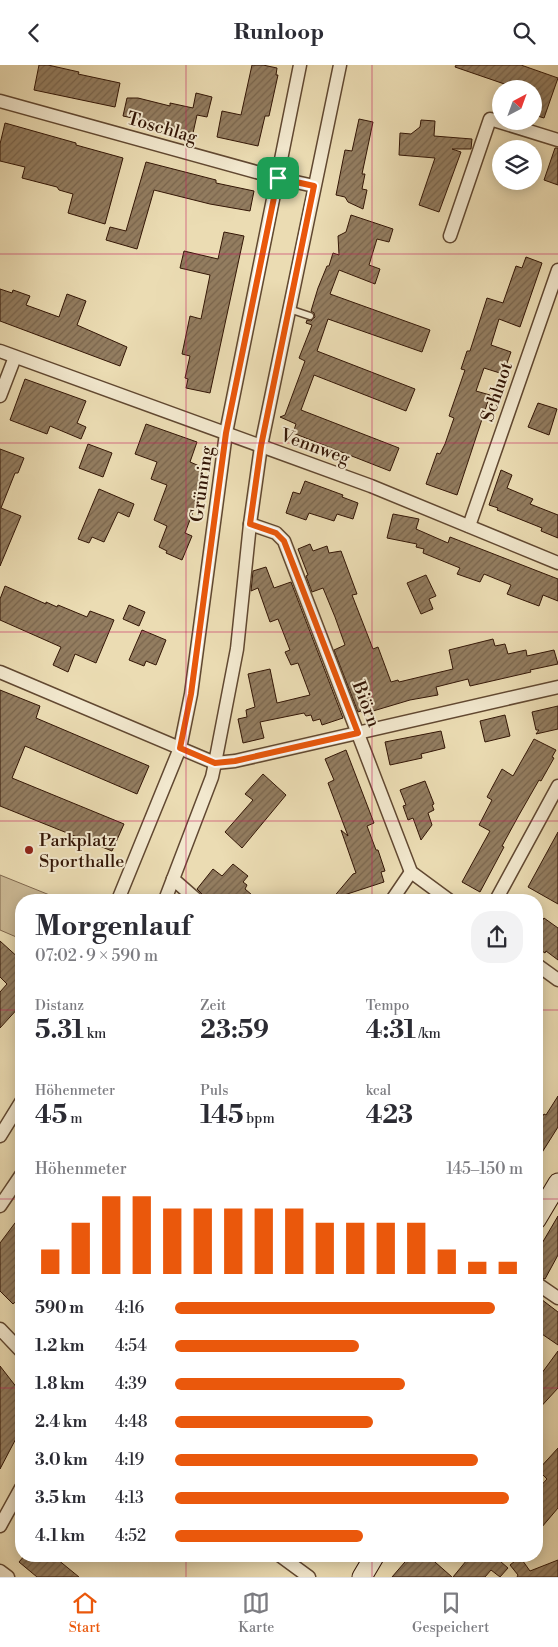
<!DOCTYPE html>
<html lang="de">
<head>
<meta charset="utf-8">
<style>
  body { margin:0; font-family:"Libre Bodoni",serif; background:#f2f2f3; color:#2b2b33; height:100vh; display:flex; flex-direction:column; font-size:19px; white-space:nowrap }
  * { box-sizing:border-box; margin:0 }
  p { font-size:16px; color:#7c7c81 }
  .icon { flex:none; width:28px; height:28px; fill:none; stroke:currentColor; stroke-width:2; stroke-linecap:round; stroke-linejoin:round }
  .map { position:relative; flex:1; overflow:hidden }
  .drawer { position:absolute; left:15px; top:829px; width:528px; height:668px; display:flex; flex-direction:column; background:#fff; border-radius:20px; box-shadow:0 2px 12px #0003 }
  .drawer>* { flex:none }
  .needle { width:32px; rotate:41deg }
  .controls { position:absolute; left:492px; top:15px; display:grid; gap:10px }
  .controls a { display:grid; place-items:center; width:50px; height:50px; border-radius:50%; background:#fff; box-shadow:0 2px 12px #0003; font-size:25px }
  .pin { position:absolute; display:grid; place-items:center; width:42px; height:42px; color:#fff; margin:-21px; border-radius:10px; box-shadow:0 2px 8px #0006 }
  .round { display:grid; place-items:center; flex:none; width:52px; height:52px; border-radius:20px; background:#f2f2f3 }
  .head { display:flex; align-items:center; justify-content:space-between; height:85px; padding:0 20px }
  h1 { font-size:28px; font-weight:700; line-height:38px }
  .figures { display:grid; grid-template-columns:repeat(3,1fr); gap:8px; height:85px; padding:5px 20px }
  .figures div { display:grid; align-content:center }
  .figures b { font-size:25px; font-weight:700 }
  .figures small { font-size:14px; font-weight:400 }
  .figures p { font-size:14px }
  .chart { height:140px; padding:10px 20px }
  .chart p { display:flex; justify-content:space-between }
  .chart svg { width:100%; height:90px; margin-top:5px; stroke:#ea580c; stroke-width:6 }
  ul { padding:0 20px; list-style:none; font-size:16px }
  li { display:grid; grid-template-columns:80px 60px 1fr; align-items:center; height:38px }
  li i { height:12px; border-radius:6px; background:#ea580c }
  header { display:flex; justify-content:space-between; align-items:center; height:65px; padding:0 20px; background:#fff; font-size:22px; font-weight:700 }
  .dock { display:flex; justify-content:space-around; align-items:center; height:70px; border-top:1px solid #e1e1e2; background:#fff; font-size:14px; color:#7c7c81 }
  .dock a { display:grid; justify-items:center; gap:2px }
  .dock .active { color:#ea580c }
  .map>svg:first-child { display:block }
  .pitch { fill:#ccba96; stroke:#80684e }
  .building { fill:url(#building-hatch); stroke:#331606 }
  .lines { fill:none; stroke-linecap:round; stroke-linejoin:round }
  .lane-casing { stroke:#614831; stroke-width:9 }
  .street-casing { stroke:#614831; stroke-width:15 }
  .secondary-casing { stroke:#331606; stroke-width:21 }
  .lane { stroke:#f2e8ce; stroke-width:6 }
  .street { stroke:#f2e8ce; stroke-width:12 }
  .secondary { stroke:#f2e8ce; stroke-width:19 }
  .route-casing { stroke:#fff; stroke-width:10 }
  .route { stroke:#ea580c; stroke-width:6 }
  .grid { fill:none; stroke:#c2185b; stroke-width:1; stroke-opacity:0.55 }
  .poi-dot { fill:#8f2418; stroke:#f2e8ce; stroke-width:2 }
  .labels { text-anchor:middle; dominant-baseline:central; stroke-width:4; stroke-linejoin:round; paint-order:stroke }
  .street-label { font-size:18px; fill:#331606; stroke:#f2e8ce }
  .poi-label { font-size:18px; fill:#331606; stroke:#f2e8ce; text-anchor:start }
</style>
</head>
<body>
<header><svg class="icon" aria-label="back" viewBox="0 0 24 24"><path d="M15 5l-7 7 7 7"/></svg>Runloop<svg class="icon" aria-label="search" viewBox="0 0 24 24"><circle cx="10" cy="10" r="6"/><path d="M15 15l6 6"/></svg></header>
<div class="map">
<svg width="558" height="1512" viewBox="0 0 558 1512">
  <defs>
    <pattern id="building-hatch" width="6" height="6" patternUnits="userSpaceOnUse" patternTransform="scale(1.25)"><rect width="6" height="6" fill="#937d60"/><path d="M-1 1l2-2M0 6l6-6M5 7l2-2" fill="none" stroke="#79654d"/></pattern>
  </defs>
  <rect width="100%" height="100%" fill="#ebdcb3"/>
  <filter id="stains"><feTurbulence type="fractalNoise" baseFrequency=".004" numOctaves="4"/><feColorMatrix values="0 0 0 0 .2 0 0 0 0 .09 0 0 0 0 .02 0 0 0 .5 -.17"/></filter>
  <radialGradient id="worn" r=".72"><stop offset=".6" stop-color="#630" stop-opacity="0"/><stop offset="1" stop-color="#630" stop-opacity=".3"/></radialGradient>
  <path class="pitch" d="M0,810L62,835H21V874L0,865Z"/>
  <g class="building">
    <path d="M39,0H48L79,7L78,9L120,18L115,42L34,25Z"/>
    <path d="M252,0H263L277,3L276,10H278L269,51H265L258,81L217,72L222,46L241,50Z"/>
    <path d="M456,0H521L558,13L544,53L534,50V24H519L455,2Z"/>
    <path d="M196,28L212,32L207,52L197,50L193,68L165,62L166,60L123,51L127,33H138L170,41V38L193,43Z"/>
    <path d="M359,54L373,57L362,109H365L362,124L367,125L363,144L348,137L345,132L336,130L345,85L352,86Z"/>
    <path d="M421,55L435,56L434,71L472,74L471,84H452L461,87L439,147L419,140L435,93L399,90L400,68L411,69L420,62Z"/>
    <path d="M5,58L76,78V80L123,93L105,159L68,148L73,129L59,125L57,122L22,113L25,102L0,96V79Z"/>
    <path d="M555,83H558V120L544,115Z"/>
    <path d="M146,97L216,115V118L254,126L250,146L210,139L154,125L137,184L106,175L110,162L126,166Z"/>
    <path d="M351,150L393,164L389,177L377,174L369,200L380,204L375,219L339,205L330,229L430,265L422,287L328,254L317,286L415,324L406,346L314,310L301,345L399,383L390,406L293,368L296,359L280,352L285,350L305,296L299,293L312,260L306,258L307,255L311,256L315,252L314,248L311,246L318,223L327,201H329L333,188L339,190L338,171L346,167Z"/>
    <path d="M224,167L244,171L210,328L186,323L188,314L185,313L190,291L182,289L190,251L201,254L210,210L180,203L184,186L218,194Z"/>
    <path d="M526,192L542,198L520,262L499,254L491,280L511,287L503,309L484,303L476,326L490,330L457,430L426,419L437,388L440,389L445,379L454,353L449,351L465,305L461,304L467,286H470L487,233L503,238L516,201L522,203Z"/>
    <path d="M0,224L12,228L13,225L30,231L26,240L59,252L67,229L86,236L77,260L127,282L120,301L0,256Z"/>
    <path d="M25,314L86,336L77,358L86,362L81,374L50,361L47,369L10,355Z"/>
    <path d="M538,338L557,344L549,370L528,362Z"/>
    <path d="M146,359L197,377L190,397L204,403L195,430L199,431L185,468L192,471L182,495L166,488L167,486L159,482L167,461L154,455L167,420L151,414L157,397L135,389Z"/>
    <path d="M88,379L112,388L103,412L79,403Z"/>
    <path d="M0,384L24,393L18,408H15L1,443L21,451L0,501Z"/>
    <path d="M501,405L512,410L507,423L533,434L530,439L558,450V473L541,466L542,463L497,445L498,443L489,440Z"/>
    <path d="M305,416L343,430L342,432L358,438L353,454L337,449L334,456L309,448L306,455L286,448L293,427L300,429Z"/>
    <path d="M99,424L134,439L129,452L118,447L104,477L92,472L89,478L78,474Z"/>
    <path d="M393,449L419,454L416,464L448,478L450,472L558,514V536L543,530L539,541L507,529L511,520L484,509L480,517L457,509L460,503L423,488L424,484L416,482L417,479L387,473Z"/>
    <path d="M310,479L313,486L327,481L329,488L341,486L357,529L352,530L373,584L378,582L391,617L398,615L399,617L453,604L449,585L493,574L495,581L505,579L508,589L526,585L527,591L554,585L558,599L530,605L531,607L470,621L468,614L436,622L438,630L410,635L363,649L361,646L358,647L334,585L345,580L335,552L323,523L312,527L306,511L308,510L298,484Z"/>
    <path d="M266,502L274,523L291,517L343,653L322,660L320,654L313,656L311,650L306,651L304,648L260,657L264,673L243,678L238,654L247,652L246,645L255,642L248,609L270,604L277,638L310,630L298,598L291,600L285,587L290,585L278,554L270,557L258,523L251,526L253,506Z"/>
    <path d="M426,510L436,531L429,534L433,544L421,549L407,518Z"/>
    <path d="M5,521L46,539V537L57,542L58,540L87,552L90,546L114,555L96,598L75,589L68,607L53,600L61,582L0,555V534Z"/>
    <path d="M129,540L145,547L139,561L123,554Z"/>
    <path d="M142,565L166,575L156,600L146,596L144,601L129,595Z"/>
    <path d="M0,625L40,641L36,653L149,701L137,729L25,681L12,713L124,759L112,786L0,741Z"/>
    <path d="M558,641V664L536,669L539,665H536L532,647Z"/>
    <path d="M505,650L510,671L485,677L480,656Z"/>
    <path d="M441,666L445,683L421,689L422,693L390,700L385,677Z"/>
    <path d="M534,674L556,685L552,692L554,693L541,716L539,715L519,750L502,781L504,782L480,827L462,817L490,766L479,760L492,735L487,732L502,704L513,711Z"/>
    <path d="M346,685L374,758L367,761L376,785H378L385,806L381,807L384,817L332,834L353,809L356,808L341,765L348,771L328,718L334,715L325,694Z"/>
    <path d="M263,709L286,730L242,783L225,767L253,735L245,729Z"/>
    <path d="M425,716L434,739L432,740L434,745L428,748L432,760L421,775L413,753L408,755L403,741L406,740L400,725Z"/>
    <path d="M558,767V839L528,822Z"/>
    <path d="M233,799L248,811L243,817L247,820L245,824L258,835H208L197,824L213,804L222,811Z"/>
    <path d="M544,853L558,863V895L546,886L545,888L536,882V865Z"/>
    <path d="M0,876L21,895V940L0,963V927L7,919L0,912Z"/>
    <path d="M558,1031V1062L536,1097V1061L544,1049L546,1050Z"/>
    <path d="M21,1150V1195L15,1203L21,1210V1232L13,1239L0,1226V1178Z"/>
    <path d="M558,1151V1190L545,1214L536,1210V1177L541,1180Z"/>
    <path d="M536,1228L538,1229L537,1231L558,1247V1280L536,1265Z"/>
    <path d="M558,1286V1323L536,1347V1316Z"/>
    <path d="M0,1301L21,1328V1364L0,1404Z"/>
    <path d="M558,1383V1443L536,1469V1426L547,1414L538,1405Z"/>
    <path d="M25,1490H44L53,1497L57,1494L79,1512H37L19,1497Z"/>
    <path d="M411,1490H427L452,1512H392Z"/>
    <path d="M471,1490H493L508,1503L500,1512L491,1505L485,1512H453Z"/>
    <path d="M520,1492L530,1506L558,1495V1512H517L518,1510L510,1500Z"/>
  </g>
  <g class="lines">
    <defs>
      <path id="lane" d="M289,244L310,251"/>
      <g id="street">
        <path d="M0,36L278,113L314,121"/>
        <path d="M450,171L490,54L558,75"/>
        <path d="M0,286L371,421L558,498"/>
        <path d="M0,331L15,292"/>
        <path d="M250,459L276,468L284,476L411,807L449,835"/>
        <path d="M469,461L558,205"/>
        <path d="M0,607L215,698L235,696L558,622"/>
        <path d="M173,814L197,835"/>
        <path d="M118,835L180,683L191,629L226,368L300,0"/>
        <path d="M165,835L212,712L215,698L237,584L250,459L261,381L340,0"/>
        <path d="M392,835L411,807"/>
        <path d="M496,835L558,721"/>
        <path d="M536,899L558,915"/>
        <path d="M0,1071L21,1037"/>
        <path d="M0,1141L21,1110"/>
        <path d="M536,1218L558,1233"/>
        <path d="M0,1264L21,1286"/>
        <path d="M0,1461L21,1423"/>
        <path d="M279,1490L309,1512"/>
        <path d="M0,1506L8,1512"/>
      </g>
      <g id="secondary">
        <path d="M536,1155L558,1118"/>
        <path d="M362,1512L375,1490"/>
      </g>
    </defs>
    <use href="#lane" class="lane-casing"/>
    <use href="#street" class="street-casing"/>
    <use href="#secondary" class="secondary-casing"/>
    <use href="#lane" class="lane"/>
    <use href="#street" class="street"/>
    <use href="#secondary" class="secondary"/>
  </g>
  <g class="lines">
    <defs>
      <path id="route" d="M278,113L314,121L261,381L250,459L276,468L284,476L358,668L235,696L215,698L180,683L191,629L226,368Z"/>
    </defs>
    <use href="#route" class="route-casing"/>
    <use href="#route" class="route"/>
  </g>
  <path class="grid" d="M186,0V835M372,0V835M0,189H558M0,378H558M0,567H558M0,756H558M0,945H21M536,945H558M0,1134H21M536,1134H558M0,1323H21M536,1323H558M186,1490V1512M372,1490V1512"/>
  <circle class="poi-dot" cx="29" cy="785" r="5"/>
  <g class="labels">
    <g class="street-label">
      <text transform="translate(162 63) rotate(16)">Toschlag</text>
      <text transform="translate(497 327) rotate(-71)">Schluot</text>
      <text transform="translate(315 382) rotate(20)">Vennweg</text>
      <text transform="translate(202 419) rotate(-82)">Grünring</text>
      <text transform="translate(366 639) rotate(69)">Biörn</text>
    </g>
    <g class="poi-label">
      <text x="39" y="775">Parkplatz<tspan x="39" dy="21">Sporthalle</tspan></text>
    </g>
  </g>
  <rect width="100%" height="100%" filter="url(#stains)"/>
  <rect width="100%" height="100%" fill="url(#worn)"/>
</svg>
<div class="controls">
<a><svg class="needle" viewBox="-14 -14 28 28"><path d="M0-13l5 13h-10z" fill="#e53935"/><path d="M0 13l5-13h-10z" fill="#7c7c81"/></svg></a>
<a><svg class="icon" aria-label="layers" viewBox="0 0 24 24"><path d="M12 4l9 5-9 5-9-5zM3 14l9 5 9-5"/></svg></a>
</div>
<div class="pin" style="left:278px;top:113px;background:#1e9e55"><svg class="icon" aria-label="arrive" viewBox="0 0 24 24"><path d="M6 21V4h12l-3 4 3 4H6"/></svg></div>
<section class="drawer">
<div class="head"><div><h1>Morgenlauf</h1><p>07:02 · 9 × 590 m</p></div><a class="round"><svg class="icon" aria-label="share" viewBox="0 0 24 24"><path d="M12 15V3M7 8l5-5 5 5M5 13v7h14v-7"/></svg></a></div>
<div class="figures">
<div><p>Distanz</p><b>5.31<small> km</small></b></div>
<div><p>Zeit</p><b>23:59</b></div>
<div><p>Tempo</p><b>4:31<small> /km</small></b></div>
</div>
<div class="figures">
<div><p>Höhenmeter</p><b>45<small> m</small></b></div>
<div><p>Puls</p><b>145<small> bpm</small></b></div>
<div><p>kcal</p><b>423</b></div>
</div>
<div class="chart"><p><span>Höhenmeter</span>145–150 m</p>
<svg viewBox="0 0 160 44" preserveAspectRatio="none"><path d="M5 44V32M15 44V19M25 44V6M35 44V6M45 44V12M55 44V12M65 44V12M75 44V12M85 44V12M95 44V19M105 44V19M115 44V19M125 44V19M135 44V32M145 44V38M155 44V38"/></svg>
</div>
<ul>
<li><b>590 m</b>4:16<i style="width:92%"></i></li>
<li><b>1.2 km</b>4:54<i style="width:53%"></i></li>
<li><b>1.8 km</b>4:39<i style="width:66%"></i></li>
<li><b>2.4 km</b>4:48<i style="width:57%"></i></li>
<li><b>3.0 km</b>4:19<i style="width:87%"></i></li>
<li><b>3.5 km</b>4:13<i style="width:96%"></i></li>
<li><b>4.1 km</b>4:52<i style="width:54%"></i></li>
</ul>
</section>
</div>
<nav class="dock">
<a class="active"><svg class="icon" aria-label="home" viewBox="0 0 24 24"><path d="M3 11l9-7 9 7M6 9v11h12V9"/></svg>Start</a>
<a><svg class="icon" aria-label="map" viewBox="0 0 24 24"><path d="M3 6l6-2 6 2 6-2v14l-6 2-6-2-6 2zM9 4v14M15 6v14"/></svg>Karte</a>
<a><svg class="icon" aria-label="saved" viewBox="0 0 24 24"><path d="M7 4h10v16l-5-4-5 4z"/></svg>Gespeichert</a>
</nav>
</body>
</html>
